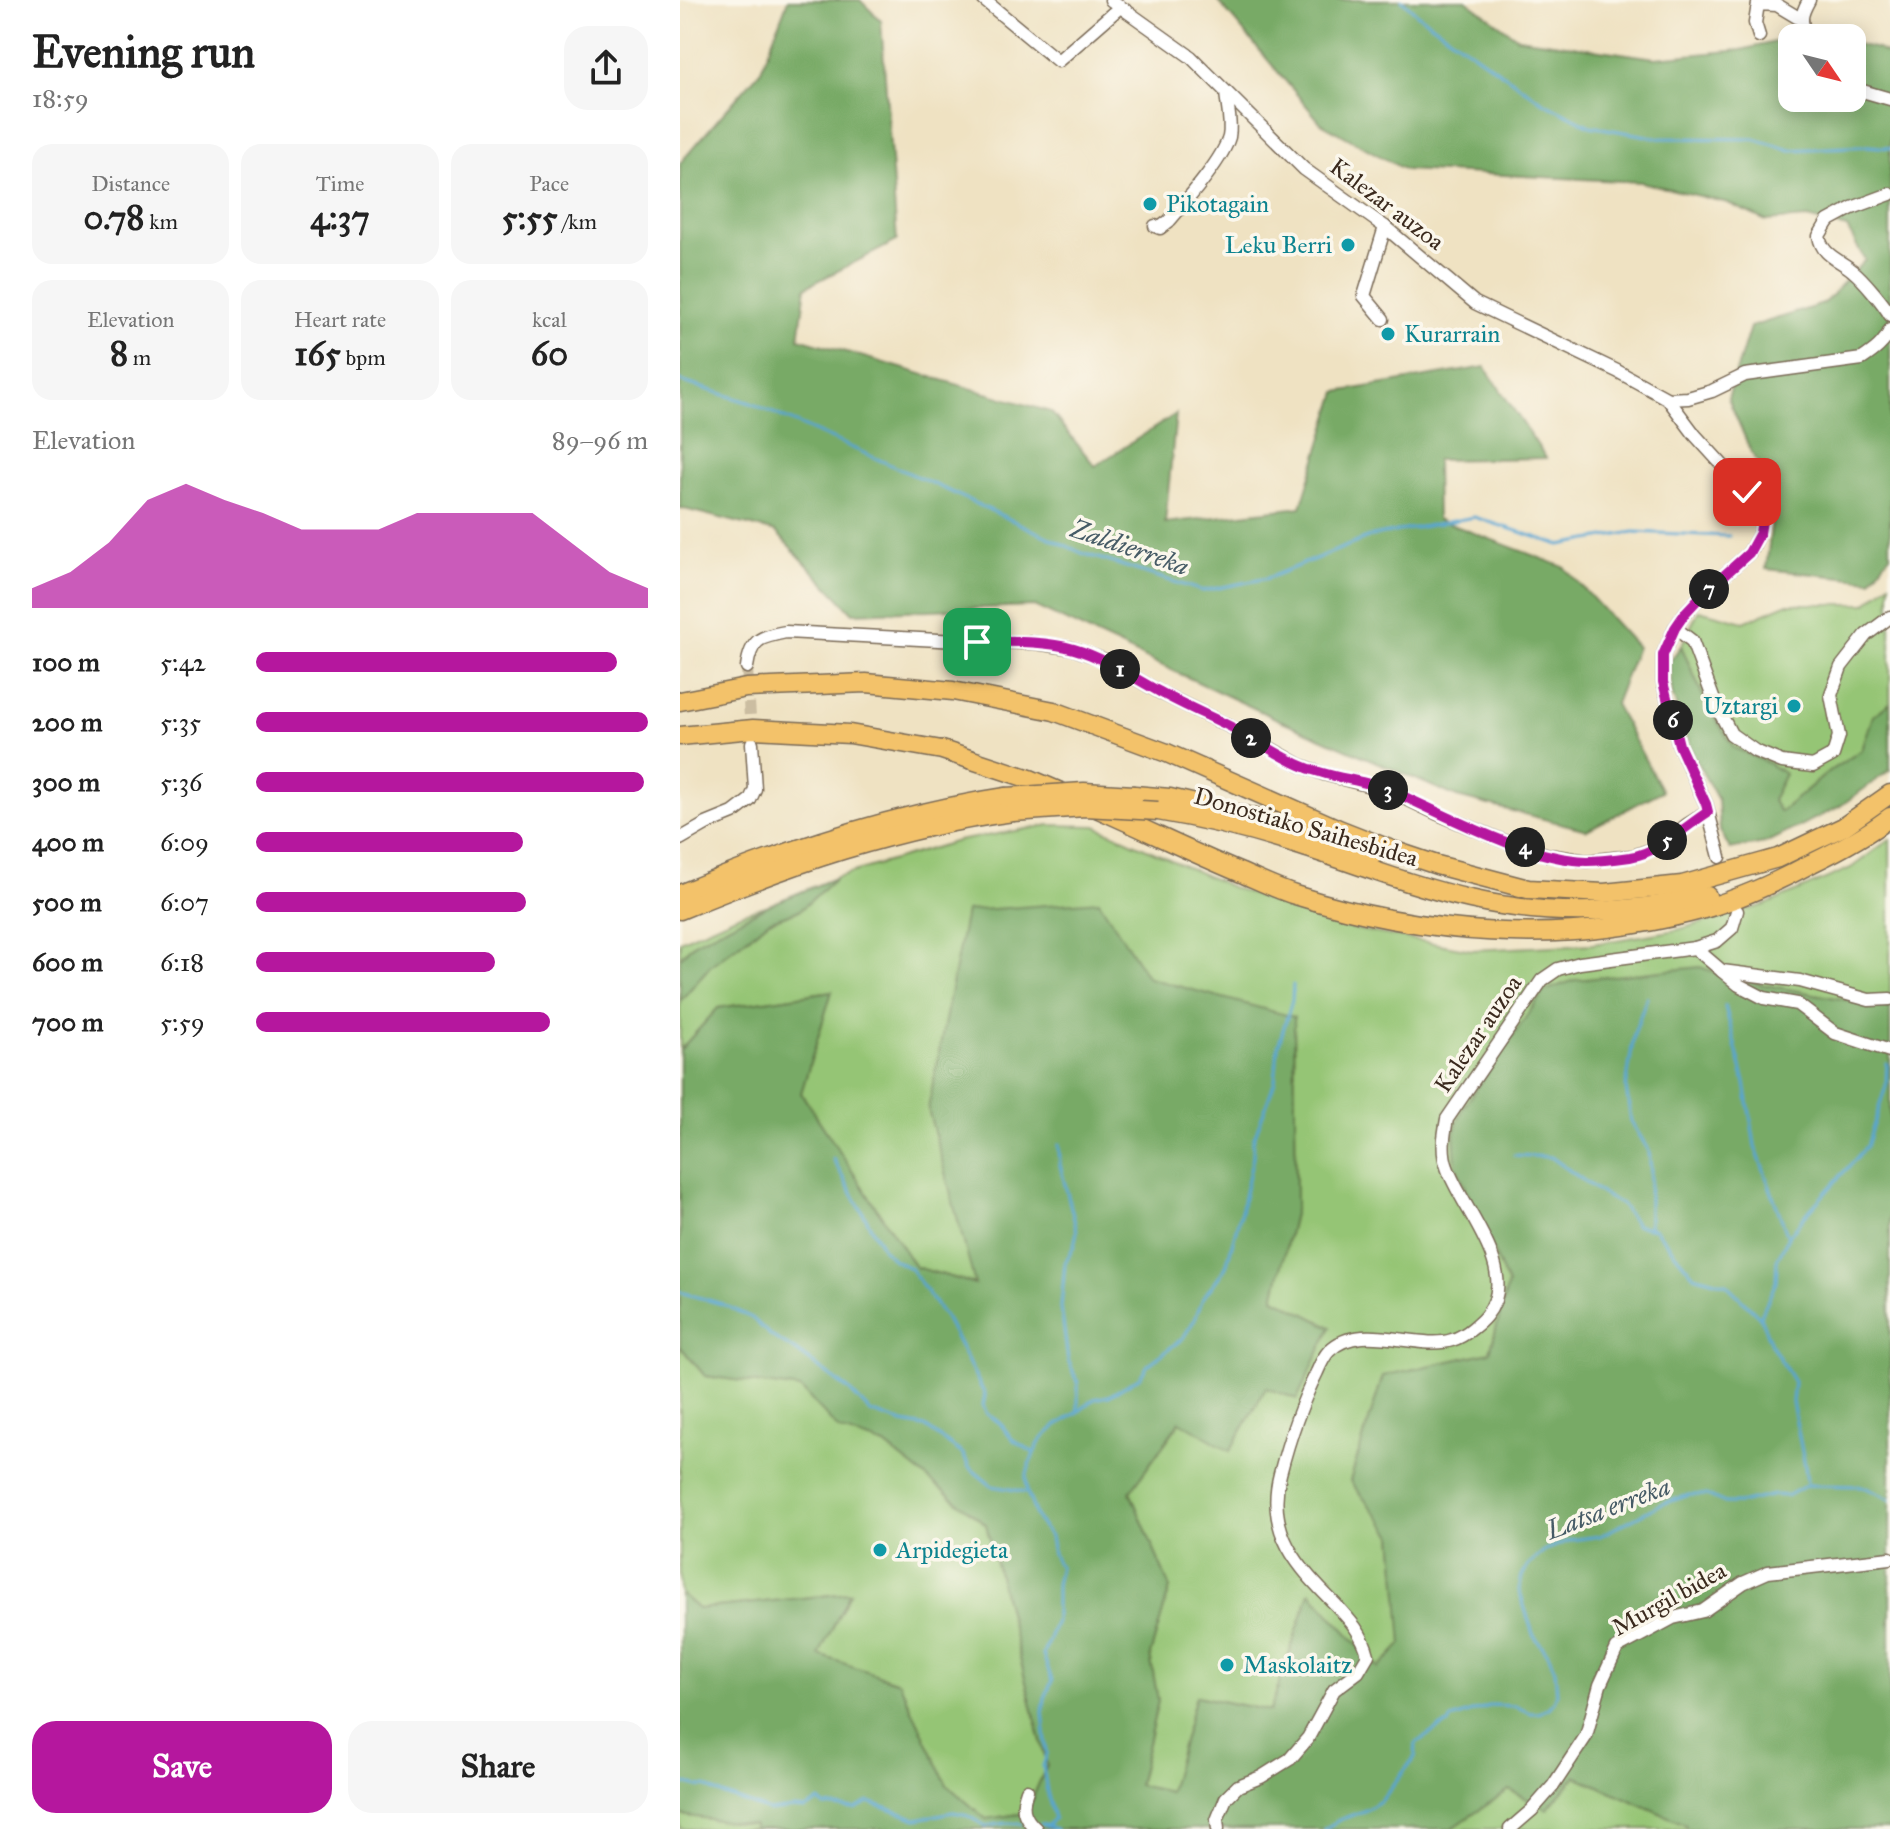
<!DOCTYPE html>
<html lang="en">
<head>
<meta charset="utf-8">
<style>
  body { margin:0; font-family:"IM FELL Great Primer",serif; background:#f6f6f6; color:#222; height:100vh; display:flex; flex-direction:column; font-size:30px; white-space:nowrap }
  * { box-sizing:border-box; margin:0 }
  p { font-size:26px; color:#767676 }
  .icon { flex:none; width:44px; height:44px; fill:none; stroke:currentColor; stroke-width:2; stroke-linecap:round; stroke-linejoin:round }
  .map { position:relative; flex:1; overflow:hidden }
  .drawer { display:flex; flex-direction:column; background:#fff; width:680px }
  .drawer>* { flex:none }
  .needle { width:52px; rotate:125deg }
  .buttons { position:absolute; left:1098px; top:24px; display:grid; gap:16px }
  .buttons a { display:grid; place-items:center; width:88px; height:88px; border-radius:16px; background:#fff; box-shadow:0 4px 20px #0003; font-size:40px }
  .pin { position:absolute; display:grid; place-items:center; width:68px; height:68px; color:#fff; margin:-34px; border-radius:16px; box-shadow:0 4px 12px #0006 }
  .km { position:absolute; width:40px; height:40px; margin:-20px; border-radius:50%; background:#222; color:#fff; font-size:22px; line-height:40px; text-align:center }
  .round { display:grid; place-items:center; flex:none; width:84px; height:84px; border-radius:24px; background:#f6f6f6 }
  .head { display:flex; align-items:center; justify-content:space-between; height:136px; padding:0 32px }
  h1 { font-size:44px; font-weight:700; line-height:60px }
  .metrics { display:grid; grid-template-columns:repeat(3,1fr); gap:12px; height:136px; padding:8px 32px }
  .metrics div { display:grid; align-content:center; border-radius:20px; background:#f6f6f6; text-align:center }
  .metrics b { font-size:34px; font-weight:700 }
  .metrics small { font-size:22px; font-weight:400 }
  .metrics p { font-size:22px }
  .chart { height:224px; padding:16px 32px }
  .chart p { display:flex; justify-content:space-between }
  .chart svg { width:100%; height:144px; margin-top:8px; fill:#b5179e; opacity:.7 }
  .primary-button { display:flex; gap:16px; margin-top:auto; padding:16px 32px }
  .primary-button a { flex:1; height:92px; border-radius:24px; background:#b5179e; color:#fff; font-size:32px; font-weight:700; line-height:92px; text-align:center }
  .primary-button a+a { background:#f6f6f6; color:#222 }
  ul { padding:0 32px; list-style:none; font-size:26px }
  li { display:grid; grid-template-columns:128px 96px 1fr; align-items:center; height:60px }
  li i { height:20px; border-radius:10px; background:#b5179e }
  main { display:flex; flex:1; min-height:0 }
  .map>svg:first-child { display:block }
  .green { fill:#95c575; stroke:#68784a; stroke-width:2 }
  .forest { fill:#78aa66; stroke:#5a6a42; stroke-width:2 }
  .lines { fill:none; stroke-linecap:round; stroke-linejoin:round }
  .stream { stroke:#57a5d1; stroke-width:3 }
  .minor-tunnel { stroke:#cbbda1; stroke-width:12; stroke-dasharray:12 6; stroke-linecap:butt }
  .minor-casing { stroke:#7a6a57; stroke-width:15 }
  .highway-casing { stroke:#7a6a57; stroke-width:21 }
  .minor { stroke:#fff; stroke-width:12 }
  .highway { stroke:#f3c26a; stroke-width:18 }
  .highway-bridge-casing { stroke:#7a6a57; stroke-width:21; stroke-linecap:butt }
  .highway-bridge { stroke:#f3c26a; stroke-width:18 }
  .route-casing { stroke:#fff; stroke-width:16 }
  .route { stroke:#b5179e; stroke-width:10 }
  .culture-dot { fill:#0f9aa8; stroke:#fbf7ec; stroke-width:3 }
  .labels { text-anchor:middle; dominant-baseline:central; stroke-width:7; stroke-linejoin:round; paint-order:stroke }
  .culture-label { font-size:24px; fill:#0d838f; stroke:#fbf7ec; text-anchor:start }
  .street-label { font-size:24px; fill:#3b2a1e; stroke:#fbf7ec }
  .water-label { font-size:26px; font-style:italic; fill:#465b66; stroke:#fbf7ec }
</style>
</head>
<body>
<main>
<section class="drawer">
<div class="head"><div><h1>Evening run</h1><p>18:59</p></div><a class="round"><svg class="icon" aria-label="share" viewBox="0 0 24 24"><path d="M12 15V3M7 8l5-5 5 5M5 13v7h14v-7"/></svg></a></div>
<div class="metrics">
<div><p>Distance</p><b>0.78<small> km</small></b></div>
<div><p>Time</p><b>4:37</b></div>
<div><p>Pace</p><b>5:55<small> /km</small></b></div>
</div>
<div class="metrics">
<div><p>Elevation</p><b>8<small> m</small></b></div>
<div><p>Heart rate</p><b>165<small> bpm</small></b></div>
<div><p>kcal</p><b>60</b></div>
</div>
<div class="chart"><p><span>Elevation</span>89–96 m</p>
<svg viewBox="0 0 160 44" preserveAspectRatio="none"><path d="M0 44V38L10 33L20 24L30 11L40 6L50 11L60 15L70 20L80 20L90 20L100 15L110 15L120 15L130 15L140 24L150 33L160 38V44z"/></svg>
</div>
<ul>
<li><b>100 m</b>5:42<i style="width:92%"></i></li>
<li><b>200 m</b>5:35<i style="width:100%"></i></li>
<li><b>300 m</b>5:36<i style="width:99%"></i></li>
<li><b>400 m</b>6:09<i style="width:68%"></i></li>
<li><b>500 m</b>6:07<i style="width:69%"></i></li>
<li><b>600 m</b>6:18<i style="width:61%"></i></li>
<li><b>700 m</b>5:59<i style="width:75%"></i></li>
</ul>
<div class="primary-button"><a>Save</a><a>Share</a></div>
</section>
<div class="map">
<svg width="1210" height="1829" viewBox="0 0 1210 1829">
  <rect width="100%" height="100%" fill="#fbf7ec"/>
  <filter id="ink" filterUnits="userSpaceOnUse"><feTurbulence type="fractalNoise" baseFrequency=".0125" numOctaves="2"/><feDisplacementMap in="SourceGraphic" scale="16" xChannelSelector="R" yChannelSelector="G"/><feConvolveMatrix kernelMatrix="1 2 1 2 8 2 1 2 1" color-interpolation-filters="sRGB"/></filter>
  <filter id="wash" filterUnits="userSpaceOnUse"><feTurbulence type="fractalNoise" baseFrequency=".006" numOctaves="4" result="noise"/><feDisplacementMap in="SourceGraphic" scale="32" xChannelSelector="R" yChannelSelector="G"/><feGaussianBlur stdDeviation="1.8" result="paint"/><feColorMatrix in="noise" values="0 0 0 0 0 0 0 0 0 0 0 0 0 0 0 0 0 1.4 0 .05"/><feComposite in="paint" operator="in"/></filter>
  <g filter="url(#wash)">
    <rect width="100%" height="100%" fill="#efe2c2"/>
    <g class="green">
      <path d="M1210,583V703L1193,716L1182,750L1151,770L1100,812L1092,801L1088,763L1054,748L1027,705L1001,646L1019,610L1064,622L1106,604H1186Z"/>
      <path d="M370,825L416,826L551,887L662,927L792,950L913,944L997,930L1085,905L1171,868L1210,839V1008L1058,980L776,1166L828,1284L810,1352L703,1376L670,1481L713,1535L723,1644L699,1668L630,1593L590,1711L516,1696L489,1793L458,1786L478,1701L470,1655L490,1588L450,1492L501,1421L586,1388L651,1327L594,1298L616,1205L614,1018L468,978L418,901L248,1109L296,1284L235,1267L121,1093L152,991L38,1008L0,1050V1001L30,966L89,921L120,910L157,877L277,841Z"/>
      <path d="M89,905L14,943L0,958V941L60,914Z"/>
      <path d="M0,1346L25,1376L121,1388L159,1430L205,1445L306,1524L367,1765L346,1813L306,1819L267,1785L219,1682L138,1655L170,1593L18,1609L0,1593Z"/>
      <path d="M896,1776L1005,1824L1007,1829H771L829,1790L867,1809Z"/>
      <path d="M0,1815L75,1825L74,1829H0Z"/>
    </g>
    <g class="forest">
      <path d="M108,0H180L201,21L217,241L126,287L119,338L371,412L415,466L496,414L485,523L621,507L657,392L805,367L866,458L756,460L757,519L884,567L957,647L935,704L982,791L907,830L777,797L595,718L354,606L173,613L96,532L0,508V163L81,70Z"/>
      <path d="M537,0H786L838,38L975,58L1061,50L1112,38V98H1172V43L1197,49L1210,55V555L1191,580L1086,569L1096,486L1072,454L1048,398L1070,327L1143,304L1185,260L1167,228L1127,218L1086,221L1048,203L961,182L725,170L641,123Z"/>
      <path d="M1001,646L1027,705L1054,748L1088,763L1105,774L1092,800L1100,812L1151,770L1182,750L1193,716L1210,703V770L1159,807L1085,843L1050,849L1040,831L1038,800L1014,757L992,694L989,662Z"/>
      <path d="M157,877L120,910L89,921L30,966L0,1001V958L14,943L89,905Z"/>
      <path d="M419,901L468,978L614,1017L616,1205L594,1298L651,1327L617,1399L586,1388L550,1451L500,1421L450,1492L490,1588L470,1655L478,1701L458,1785L489,1792L516,1696L590,1711L630,1592L699,1668L722,1644L713,1535L670,1481L703,1376L810,1352L828,1284L776,1166L774,1133L783,1108L864,991L895,980L1020,967L1058,980L1210,1008V1829H1007L1005,1824L896,1776L867,1809L829,1790L771,1829H74V1825L0,1815V1593L18,1609L170,1593L139,1655L219,1682L267,1785L306,1819L346,1813L367,1765L306,1524L205,1445L159,1430L121,1389L25,1376L0,1346V1050L38,1008L152,991L121,1093L235,1267L295,1284L248,1109L286,911Z"/>
    </g>
    <g class="lines">
      <g class="stream">
        <path d="M722,0L737,14L863,102L910,126L979,138L1074,139L1110,150L1188,146L1210,148"/>
        <path d="M0,381L71,403L256,485L402,553L523,591L588,578L692,536L794,517L880,545L954,532L1049,536"/>
        <path d="M967,997L954,1034L946,1088L951,1121L969,1151L971,1172L969,1196V1228"/>
        <path d="M1045,1006L1065,1083L1075,1146L1108,1237"/>
        <path d="M379,1144L380,1165L397,1231L394,1246L385,1263L381,1307L388,1360L398,1382V1412"/>
        <path d="M834,1155L871,1157L922,1194L942,1205L956,1225L975,1229L1013,1275L1046,1284L1080,1317L1091,1344L1114,1382L1112,1402L1125,1466L1127,1483"/>
        <path d="M153,1159L203,1249L214,1260L230,1268L266,1319L305,1395L303,1406L307,1414L320,1423L332,1439L354,1453"/>
        <path d="M0,1292L42,1304L72,1318L91,1336L115,1350L169,1390L190,1412L223,1423L245,1427L283,1454L289,1467L312,1486L347,1492"/>
        <path d="M1080,1317L1096,1282L1097,1260L1108,1237L1130,1210L1187,1146L1206,1086L1207,1064"/>
        <path d="M0,1782L19,1787L26,1786L36,1792L89,1811L114,1808L125,1809L139,1801L144,1806L175,1809L189,1802L237,1819L273,1812L284,1814L306,1826L328,1823L341,1824"/>
        <path d="M361,1824L376,1829"/>
        <path d="M368,1825L374,1818L367,1792L363,1766L367,1754L363,1712L365,1698L372,1681L363,1654L376,1621V1585L380,1566L377,1563L373,1554L370,1537L358,1521L347,1492L346,1477L354,1453L361,1440L376,1426L398,1412L414,1399L429,1396L460,1377L468,1365L503,1338L515,1319L523,1298L546,1267L561,1211L573,1156V1141L595,1081L598,1047L612,1000L613,985"/>
        <path d="M644,1829L659,1820L686,1810L702,1800L735,1757L736,1743L759,1728L769,1724L772,1719L812,1705L835,1706L850,1713H859L869,1708L874,1702L877,1694L875,1670L868,1654L853,1634L839,1590L842,1576L848,1565L865,1550L891,1540L920,1536L979,1505L1009,1495H1027L1045,1503H1060L1094,1495L1107,1496L1127,1485L1182,1486L1210,1499"/>
      </g>
    </g>
  </g>
  <g filter="url(#ink)">
    <g class="lines">
      <path class="minor-tunnel" d="M67,667L71,735"/>
      <defs>
        <g id="minor">
          <path d="M304,0L378,61L440,7"/>
          <path d="M431,0L511,57L624,169L705,227L795,303L937,371L988,399L1015,435L1067,492L1083,514L1080,533L1069,553L1020,597L1006,612L995,628L983,655V682L999,745L1026,804L1040,857"/>
          <path d="M1129,0C1120,16 1119,22 1129,38"/>
          <path d="M1079,36L1075,23L1078,4L1097,5L1122,20"/>
          <path d="M1172,88L1210,99"/>
          <path d="M1210,194L1172,208L1148,221L1139,236C1142,256 1159,259 1173,271C1183,279 1204,304 1210,315"/>
          <path d="M475,226L480,228L489,221C506,201 542,161 549,137C552,123 547,106 546,92"/>
          <path d="M703,319L684,296L705,227"/>
          <path d="M988,399L1008,398L1032,391L1065,375L1182,359C1194,351 1205,343 1210,330"/>
          <path d="M995,628L1012,641L1035,703L1051,734L1075,751L1102,762L1133,766L1153,755L1159,736L1151,695L1161,667L1186,635L1210,617"/>
          <path d="M67,667C71,639 80,637 106,632L297,642L355,643L391,648L422,659L483,694L557,730L620,765L644,774L710,791L756,813L821,840L868,855L907,861L953,856L979,847L1007,825L1028,812"/>
          <path d="M0,839L26,824L53,813L70,800L75,789L72,743"/>
          <path d="M1015,948L1042,971L1120,981L1189,1000L1210,999"/>
          <path d="M1042,971L1059,985L1084,998L1117,1004L1155,1033L1210,1051"/>
          <path d="M347,1790C341,1807 342,1816 356,1829"/>
          <path d="M538,1829L537,1820L546,1798L558,1786L581,1777L610,1759L628,1738L654,1690L678,1672L688,1655C683,1634 670,1620 656,1605C618,1567 585,1532 600,1474C609,1439 621,1404 637,1372C640,1365 644,1356 649,1351C679,1320 739,1351 772,1340C779,1338 787,1333 793,1328C803,1320 810,1313 815,1300C829,1258 780,1205 767,1167C761,1151 764,1135 767,1119L862,980L878,969L900,963L1015,948L1037,941L1052,928L1057,911"/>
          <path d="M830,1829L852,1810L873,1786L906,1736L920,1685L937,1648L993,1618L1023,1611L1063,1583L1088,1572L1210,1558"/>
        </g>
        <g id="highway">
          <path d="M0,701L66,688L186,683L273,691L374,711L487,753L661,830L712,850L757,865L848,889L924,893L1002,885L1098,858L1163,827L1210,794"/>
          <path d="M0,736L73,729L170,734L262,750L350,779L385,794"/>
          <path d="M454,795L490,798L605,825L693,855"/>
          <path d="M416,808C464,829 511,852 559,872C578,880 596,889 615,895C742,935 879,946 1009,913C1050,903 1095,883 1132,863C1159,850 1187,835 1210,817"/>
          <path d="M478,811C526,819 574,831 621,846C677,864 732,886 790,899C868,917 949,914 1027,896"/>
          <path d="M0,894C105,850 213,814 326,797"/>
          <path d="M0,910C108,865 217,827 333,812"/>
        </g>
      </defs>
      <use href="#minor" class="minor-casing"/>
      <use href="#highway" class="highway-casing"/>
      <use href="#minor" class="minor"/>
      <use href="#highway" class="highway"/>
      <defs>
        <g id="highway-bridge">
          <path d="M326,797L404,792L454,795"/>
          <path d="M333,812L405,807L478,811"/>
        </g>
      </defs>
      <use href="#highway-bridge" class="highway-bridge-casing"/>
      <use href="#highway-bridge" class="highway-bridge"/>
    </g>
  </g>
  <g class="lines" filter="url(#ink)">
    <defs>
      <path id="route" d="M297,642C328,642 363,640 394,649C425,658 452,677 480,692C505,706 532,717 557,730C578,741 598,755 620,765C650,779 684,779 714,792C770,817 845,859 907,861C921,861 936,859 950,857C980,852 1003,828 1028,812L1026,804L999,745L983,682V655L995,628L1006,612L1020,597L1069,553L1080,533L1083,514L1067,492"/>
    </defs>
    <use href="#route" class="route-casing"/>
    <use href="#route" class="route"/>
  </g>
  <g class="culture-dot">
    <circle cx="470" cy="204" r="8"/>
    <circle cx="668" cy="245" r="8"/>
    <circle cx="708" cy="334" r="8"/>
    <circle cx="1114" cy="706" r="8"/>
    <circle cx="200" cy="1550" r="8"/>
    <circle cx="547" cy="1665" r="8"/>
  </g>
  <g class="labels">
    <g class="culture-label">
      <text x="486" y="204">Pikotagain</text>
      <text x="652" y="245" text-anchor="end">Leku Berri</text>
      <text x="724" y="334">Kurarrain</text>
      <text x="1098" y="706" text-anchor="end">Uztargi</text>
      <text x="216" y="1550">Arpidegieta</text>
      <text x="563" y="1665">Maskolaitz</text>
    </g>
    <g class="street-label">
      <text transform="translate(707 204) rotate(37)">Kalezar auzoa</text>
      <text transform="translate(626 827) rotate(16)">Donostiako Saihesbidea</text>
      <text transform="translate(798 1034) rotate(-56)">Kalezar auzoa</text>
      <text transform="translate(989 1599) rotate(-29)">Murgil bidea</text>
    </g>
    <g class="water-label">
      <text transform="translate(450 547) rotate(19)">Zaldierreka</text>
      <text transform="translate(928 1508) rotate(-21)">Latsa erreka</text>
    </g>
  </g>
</svg>
<div class="buttons">
<a><svg class="needle" viewBox="-14 -14 28 28"><path d="M0-13l5 13h-10z" fill="#e53935"/><path d="M0 13l5-13h-10z" fill="#767676"/></svg></a>
</div>
<div class="pin" style="left:297px;top:642px;background:#1e9e55"><svg class="icon" aria-label="arrive" viewBox="0 0 24 24"><path d="M6 21V4h12l-3 4 3 4H6"/></svg></div>
<div class="pin" style="left:1067px;top:492px;background:#d93025"><svg class="icon" aria-label="check" viewBox="0 0 24 24"><path d="M5 12l5 5 9-10"/></svg></div>
<b class="km" style="left:440px;top:669px">1</b>
<b class="km" style="left:571px;top:738px">2</b>
<b class="km" style="left:708px;top:790px">3</b>
<b class="km" style="left:845px;top:847px">4</b>
<b class="km" style="left:987px;top:840px">5</b>
<b class="km" style="left:993px;top:720px">6</b>
<b class="km" style="left:1029px;top:589px">7</b>
</div>
</main>
</body>
</html>
